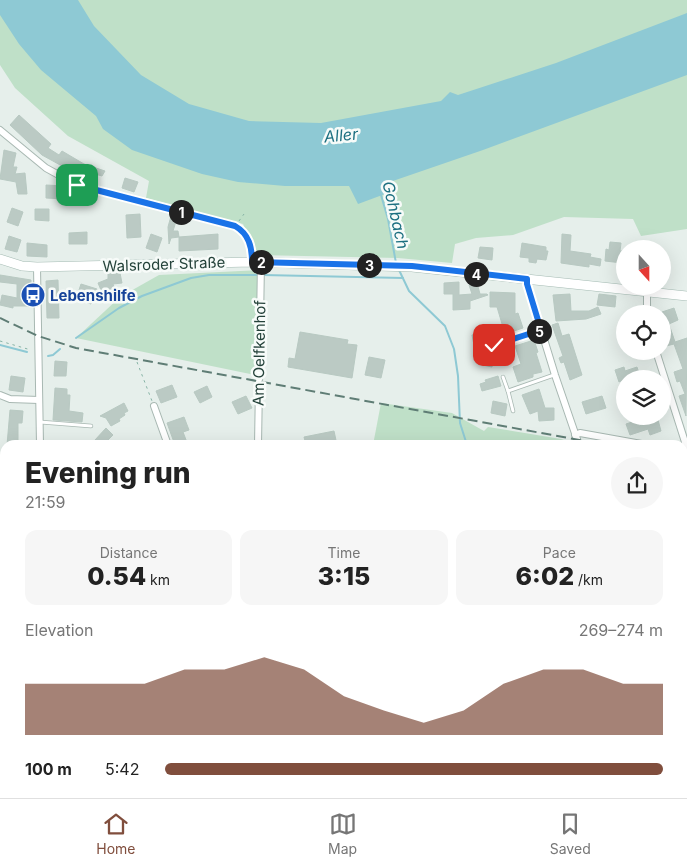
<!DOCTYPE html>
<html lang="en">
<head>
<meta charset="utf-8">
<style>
  body { margin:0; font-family:Inter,sans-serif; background:#f6f6f6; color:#222; height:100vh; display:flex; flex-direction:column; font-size:19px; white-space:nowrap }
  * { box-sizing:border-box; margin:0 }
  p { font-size:16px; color:#767676 }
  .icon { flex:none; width:28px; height:28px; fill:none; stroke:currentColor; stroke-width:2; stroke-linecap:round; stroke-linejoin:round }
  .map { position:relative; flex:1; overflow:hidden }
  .drawer { position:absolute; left:0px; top:440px; width:688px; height:359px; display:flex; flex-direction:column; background:#fff; border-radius:15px 15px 0 0; box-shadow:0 5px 20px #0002 }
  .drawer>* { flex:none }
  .needle { width:32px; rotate:159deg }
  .buttons { position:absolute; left:616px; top:240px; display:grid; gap:10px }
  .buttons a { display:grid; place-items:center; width:55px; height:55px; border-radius:50%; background:#fff; box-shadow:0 5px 20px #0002; font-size:25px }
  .pin { position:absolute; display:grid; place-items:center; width:42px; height:42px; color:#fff; margin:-21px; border-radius:10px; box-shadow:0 2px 8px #0006 }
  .km { position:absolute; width:25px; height:25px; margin:-12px; border-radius:50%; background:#222; color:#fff; font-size:14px; line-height:25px; text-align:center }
  .round { display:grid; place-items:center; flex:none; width:52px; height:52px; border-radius:26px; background:#f6f6f6 }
  .overview { display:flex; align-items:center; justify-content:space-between; height:85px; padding:0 25px }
  h1 { font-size:28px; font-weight:800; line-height:38px }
  .metrics { display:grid; grid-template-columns:repeat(3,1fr); gap:8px; height:85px; padding:5px 25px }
  .metrics div { display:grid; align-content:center; border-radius:12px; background:#f6f6f6; text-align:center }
  .metrics b { font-size:25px; font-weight:800 }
  .metrics small { font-size:14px; font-weight:400 }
  .metrics p { font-size:14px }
  .chart { height:140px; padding:10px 25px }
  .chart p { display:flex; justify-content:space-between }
  .chart svg { width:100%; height:90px; margin-top:5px; fill:#804e3d; opacity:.7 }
  ul { padding:0 25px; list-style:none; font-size:16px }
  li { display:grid; grid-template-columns:80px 60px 1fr; align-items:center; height:38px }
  li i { height:12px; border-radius:6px; background:#804e3d }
  .tabs { display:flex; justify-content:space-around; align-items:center; height:70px; border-top:1px solid #e0e0e0; background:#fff; font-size:14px; color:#767676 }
  .tabs a { display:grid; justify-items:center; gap:2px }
  .tabs .active { color:#804e3d }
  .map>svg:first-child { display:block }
  .built { fill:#d4dfda }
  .green { fill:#bfe0c8 }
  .water { fill:#8ec9d4 }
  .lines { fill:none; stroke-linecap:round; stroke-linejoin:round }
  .stream { stroke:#8ec9d4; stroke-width:2 }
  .building { fill:#bbcac4; stroke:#b8c9c2 }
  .service-casing { stroke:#a8b8b2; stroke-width:4.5 }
  .minor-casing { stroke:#a8b8b2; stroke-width:8 }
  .tertiary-casing { stroke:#a8b8b2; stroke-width:9 }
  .secondary-casing { stroke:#a4bbb3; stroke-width:10 }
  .path { stroke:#86b3a5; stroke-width:1; stroke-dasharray:2.5 4; stroke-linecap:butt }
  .service { stroke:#fff; stroke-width:3 }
  .minor { stroke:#fff; stroke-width:6 }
  .tertiary { stroke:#fff; stroke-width:8 }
  .secondary { stroke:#fff; stroke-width:9 }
  .rail { stroke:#5f7d75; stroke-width:2; stroke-dasharray:10 5; stroke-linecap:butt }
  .route-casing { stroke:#fff; stroke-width:10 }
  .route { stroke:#1a73e8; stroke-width:6 }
  .labels { text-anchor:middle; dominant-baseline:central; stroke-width:5; stroke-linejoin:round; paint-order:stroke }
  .street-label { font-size:15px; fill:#24423a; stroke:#f7fbf9 }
  .transit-label { font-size:15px; font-weight:bold; fill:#164399; stroke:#f7fbf9; text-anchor:start }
  .water-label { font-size:16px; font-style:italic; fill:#1c6f80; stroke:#f7fbf9 }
</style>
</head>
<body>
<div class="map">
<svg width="687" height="798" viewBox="0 0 687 798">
  <rect width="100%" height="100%" fill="#e6efeb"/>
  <path class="built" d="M0,511L5,513V596H0Z"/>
  <g class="green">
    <path d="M0,0H687V229L641,236L633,219L564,217L513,235L476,238L455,244L452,263L398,258L257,255L243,224L146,198L149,181L68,136L15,88L0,65Z"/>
    <path d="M259,270L255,375L76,338L120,297L159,275Z"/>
    <path d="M381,403L452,413L484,431L488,427L561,439L576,444L373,445Z"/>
    <path d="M5,706V794H265L267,798H0V714Z"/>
    <path d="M408,794H483L484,798H411Z"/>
  </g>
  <path class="water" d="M0,0H78L94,26L141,75L189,104L249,121L321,123L441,101L450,92L458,95L556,63L687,13V75L483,150L387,183L385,194L358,204L349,186H285L238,182L202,174L132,150L103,129L96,116L41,70L19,44L0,15Z"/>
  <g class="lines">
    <g class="stream">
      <path d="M381,195L388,219L396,263"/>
      <path d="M399,270L409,291L445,326L454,349L458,376L460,423L467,445"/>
      <path d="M263,275L403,278"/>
      <path d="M76,338L119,308L142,296L191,278L209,275H258"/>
      <path d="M0,345L27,352"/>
      <path d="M48,356L53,355L60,349"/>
      <path d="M114,798V794"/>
    </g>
  </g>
  <g class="building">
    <path d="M19,115L51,144L48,148L59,155L62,151L84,164L105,171L102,176L95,174L93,178L75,171L74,173L70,170L69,172L61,167L62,166L42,155L10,125Z"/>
    <path d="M4,150L16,153L13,167H17L15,174L25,173L27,194H18L16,182L0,179Z"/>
    <path d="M125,178L138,182L134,192L122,188Z"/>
    <path d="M46,185L64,186V199L46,198Z"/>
    <path d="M12,208L23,212L18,226L7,222Z"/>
    <path d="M35,209H49V221L35,220Z"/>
    <path d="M140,214L141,237L127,238L126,215Z"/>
    <path d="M171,216L177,218L173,231H178L179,237L171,238L169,244L168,227Z"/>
    <path d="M87,232V244H69V233Z"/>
    <path d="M151,234L162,238L157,252L146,248Z"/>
    <path d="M218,234V249L179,251V237Z"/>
    <path d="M562,234L571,235L570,251L591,254L590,257L601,259L600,266L589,264V267L561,263Z"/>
    <path d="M9,236L21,240L17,252L5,249Z"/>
    <path d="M610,242L621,243L620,251H623L622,263L605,261L606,249L609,250Z"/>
    <path d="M27,243L47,245V257L27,256Z"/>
    <path d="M522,243L546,247V251H548L546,260L537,259L536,263L529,262V258L520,257Z"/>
    <path d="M480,247L493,248L492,260L478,258Z"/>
    <path d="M120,273L122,283L113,284L116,292L104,297L98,283L108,279V274Z"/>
    <path d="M0,275L31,280L30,306H13V308L0,305L2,295L17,298V284L0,282Z"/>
    <path d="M58,280L59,318H47L46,281Z"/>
    <path d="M459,282V295L472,294L469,285L477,283L480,294H487L488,295L470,301V309L453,310V294H444V283Z"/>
    <path d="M81,284L97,289L91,304L76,299Z"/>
    <path d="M490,292L515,293V314L518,313L523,328L505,334L497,307H490Z"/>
    <path d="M570,294L571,311H589L598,307L601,314L586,319L556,321L553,295Z"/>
    <path d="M599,294L616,296L615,307L597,305Z"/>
    <path d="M674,308L678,320L669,324L675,342L687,338L686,416L679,396L685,394L680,381L677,382L674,372L683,369L674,344L662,347V336L667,335L662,323V312Z"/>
    <path d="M558,323L562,336L569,334L582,375L570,380L564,362L561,363L559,358L563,356L552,325Z"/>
    <path d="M300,332L348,340L347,344L357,345L352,378L288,367L289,358L295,359Z"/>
    <path d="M484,332L487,342L479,344L481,349L475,350L472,335Z"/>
    <path d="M534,340L538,352L536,353L542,372L533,374V377L518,382L513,367L521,364L515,346Z"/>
    <path d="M481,353L493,355L492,367L478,364Z"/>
    <path d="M369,357L385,360L381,378L365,375Z"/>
    <path d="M55,361L67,362L66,376H54Z"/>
    <path d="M624,367L625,371L637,367L641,379H625L619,382L615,370Z"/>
    <path d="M11,376L25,378L23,392L9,390Z"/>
    <path d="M498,376L501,386L482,391L480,384L486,382L485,380Z"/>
    <path d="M172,385L177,397L161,403L156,391Z"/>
    <path d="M207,386L212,397L200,403L194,392Z"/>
    <path d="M55,388L67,389V395H70L69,411L83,413L82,422L53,420Z"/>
    <path d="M539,389L545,408H554V420L539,421L538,411L530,414L522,395Z"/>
    <path d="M246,396L252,408L238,414L232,402Z"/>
    <path d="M602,396L606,408L586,414L582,402Z"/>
    <path d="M493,401L507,404L505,416L491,413Z"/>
    <path d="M124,403L128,411L124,413L125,415L119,419L120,421L111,426L106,418L100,416Z"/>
    <path d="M10,410L23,411L22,423H18V445H7Z"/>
    <path d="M184,417L189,430L183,432L188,445H175L167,423Z"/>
    <path d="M638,420L639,426L658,420L661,431L650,435L648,429L630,435L626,424Z"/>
    <path d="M106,428L113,435L103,445H101L95,440Z"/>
    <path d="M334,431L337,445H306L304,437Z"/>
  </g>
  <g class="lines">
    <defs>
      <g id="service">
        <path d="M498,360L494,345L541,330"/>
        <path d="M503,377L508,391L554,375"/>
        <path d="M508,391L513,411"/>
        <path d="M40,422L91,426"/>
        <path d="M0,505L5,507"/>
      </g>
      <g id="minor">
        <path d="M0,130L46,168L77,185L235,226C249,234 252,247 252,262"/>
        <path d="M37,267L40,445"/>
        <path d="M527,279V284L555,375L579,445"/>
        <path d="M647,314V292"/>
        <path d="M656,351L685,442V452"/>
        <path d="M0,395L10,399L39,400"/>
        <path d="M154,406L168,445"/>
        <path d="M575,435L580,433L647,445"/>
        <path d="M258,445L261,262"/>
        <path d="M0,705L5,697"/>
        <path d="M682,722L687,735"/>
        <path d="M493,794L494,798"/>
      </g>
      <g id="tertiary">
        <path d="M682,748L687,746"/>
        <path d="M560,798L570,794"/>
      </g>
      <path id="secondary" d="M0,259L22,266L37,267L252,262L412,267L687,296"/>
    </defs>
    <use href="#service" class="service-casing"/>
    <use href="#minor" class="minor-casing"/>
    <use href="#tertiary" class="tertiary-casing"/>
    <use href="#secondary" class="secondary-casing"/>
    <g class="path">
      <path d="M239,221L244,214"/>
      <path d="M0,341L31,350"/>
      <path d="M137,362L152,401"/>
      <path d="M682,511L687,510"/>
      <path d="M0,639L5,645"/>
      <path d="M0,666L5,658"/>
      <path d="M0,670L5,673"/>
      <path d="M542,798L551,794"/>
    </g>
    <use href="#service" class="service"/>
    <use href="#minor" class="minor"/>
    <use href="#tertiary" class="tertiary"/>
    <use href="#secondary" class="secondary"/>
    <g class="rail">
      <path d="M0,318L38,336L76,348L607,445"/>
      <path d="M682,459L687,460"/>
    </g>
  </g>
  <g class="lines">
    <defs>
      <path id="route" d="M77,185L235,226C249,234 252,247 252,262L412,266L527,279V284L541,330L494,345"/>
    </defs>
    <use href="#route" class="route-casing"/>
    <use href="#route" class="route"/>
  </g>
  <defs>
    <symbol id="bus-disc" viewBox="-11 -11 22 22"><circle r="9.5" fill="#1a4fb4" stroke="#f7fbf9"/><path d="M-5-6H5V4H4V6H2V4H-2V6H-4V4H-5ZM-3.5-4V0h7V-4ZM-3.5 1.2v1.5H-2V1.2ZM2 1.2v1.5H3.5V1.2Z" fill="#fff"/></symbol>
  </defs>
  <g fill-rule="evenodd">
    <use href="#bus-disc" x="19" y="281" width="28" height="28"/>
  </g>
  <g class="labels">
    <g class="street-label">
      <text transform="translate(164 264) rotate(-2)">Walsroder Straße</text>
      <text transform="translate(259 353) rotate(-89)">Am Oelfkenhof</text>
    </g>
    <g class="transit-label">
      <text x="50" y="295">Lebenshilfe</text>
    </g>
    <g class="water-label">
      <text transform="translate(341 135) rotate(-5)">Aller</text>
      <text transform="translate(396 215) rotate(77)">Gohbach</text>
    </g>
  </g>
</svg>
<div class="buttons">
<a><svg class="needle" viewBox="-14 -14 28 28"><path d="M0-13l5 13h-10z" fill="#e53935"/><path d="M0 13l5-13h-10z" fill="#767676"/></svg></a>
<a><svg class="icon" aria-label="locate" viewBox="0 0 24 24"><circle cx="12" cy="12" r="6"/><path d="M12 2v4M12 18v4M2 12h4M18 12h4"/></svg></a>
<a><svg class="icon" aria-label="layers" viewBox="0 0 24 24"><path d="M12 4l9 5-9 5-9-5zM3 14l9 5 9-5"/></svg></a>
</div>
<div class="pin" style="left:77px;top:185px;background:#1e9e55"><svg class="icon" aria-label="arrive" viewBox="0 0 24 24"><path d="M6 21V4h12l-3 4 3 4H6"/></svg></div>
<div class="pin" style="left:494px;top:345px;background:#d93025"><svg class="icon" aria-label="check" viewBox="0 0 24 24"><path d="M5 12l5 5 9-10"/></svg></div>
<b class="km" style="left:181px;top:212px">1</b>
<b class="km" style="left:261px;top:262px">2</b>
<b class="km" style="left:369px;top:265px">3</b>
<b class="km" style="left:476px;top:274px">4</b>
<b class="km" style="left:539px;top:331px">5</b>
<section class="drawer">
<div class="overview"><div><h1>Evening run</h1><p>21:59</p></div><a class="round"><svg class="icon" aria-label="share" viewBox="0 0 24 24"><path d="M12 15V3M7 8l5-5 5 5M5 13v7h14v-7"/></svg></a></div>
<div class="metrics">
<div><p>Distance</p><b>0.54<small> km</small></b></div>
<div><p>Time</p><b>3:15</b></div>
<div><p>Pace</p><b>6:02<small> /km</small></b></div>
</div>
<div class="chart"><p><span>Elevation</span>269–274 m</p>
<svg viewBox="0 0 160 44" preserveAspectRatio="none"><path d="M0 44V19L10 19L20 19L30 19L40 12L50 12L60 6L70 12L80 25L90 32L100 38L110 32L120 19L130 12L140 12L150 19L160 19V44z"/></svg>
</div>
<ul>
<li><b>100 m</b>5:42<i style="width:100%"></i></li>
</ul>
</section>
</div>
<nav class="tabs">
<a class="active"><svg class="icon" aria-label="home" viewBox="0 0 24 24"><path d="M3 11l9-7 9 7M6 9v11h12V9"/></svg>Home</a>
<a><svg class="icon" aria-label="map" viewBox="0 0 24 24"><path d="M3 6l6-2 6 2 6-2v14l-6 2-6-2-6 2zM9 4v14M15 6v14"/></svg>Map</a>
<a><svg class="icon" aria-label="saved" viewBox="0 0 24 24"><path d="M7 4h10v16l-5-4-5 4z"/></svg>Saved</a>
</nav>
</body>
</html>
